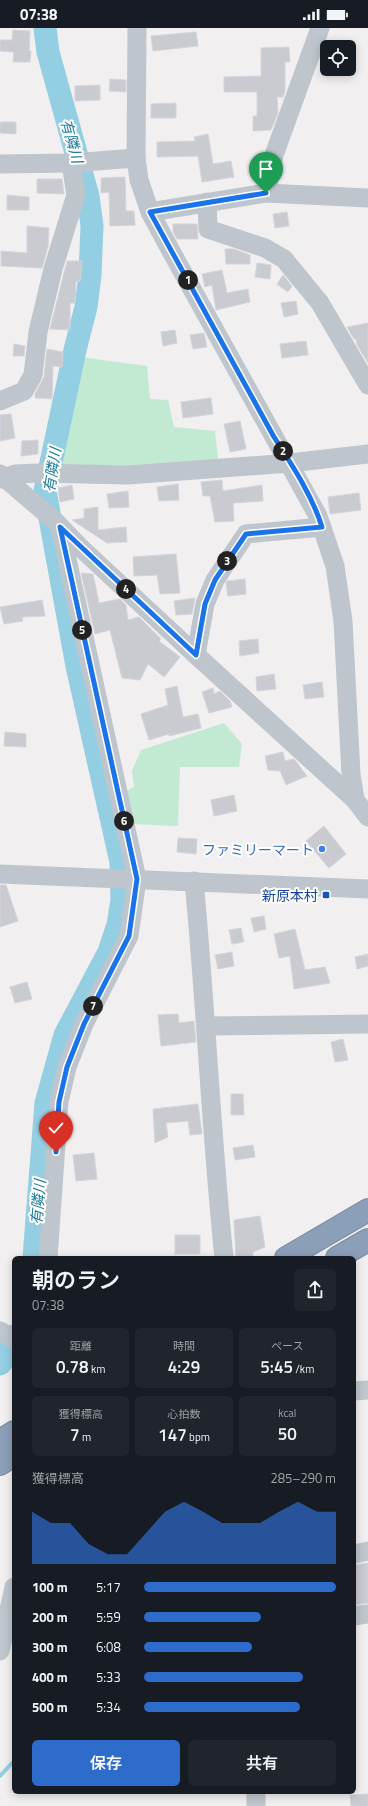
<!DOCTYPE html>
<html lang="ja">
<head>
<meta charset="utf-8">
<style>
  body { margin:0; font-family:"Titillium Web","Noto Sans JP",sans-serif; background:#20242c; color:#f1f3f6; height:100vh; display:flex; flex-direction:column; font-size:15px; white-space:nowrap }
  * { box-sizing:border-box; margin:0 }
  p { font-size:13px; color:#9ea1a6 }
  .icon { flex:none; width:22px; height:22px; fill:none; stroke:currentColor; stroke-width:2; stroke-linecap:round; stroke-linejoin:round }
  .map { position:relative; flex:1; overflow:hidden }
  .details { position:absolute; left:12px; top:1228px; width:344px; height:538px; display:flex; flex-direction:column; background:#171b24; border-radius:6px; box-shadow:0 2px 10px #0003 }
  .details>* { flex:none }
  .buttons { position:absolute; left:320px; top:12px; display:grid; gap:8px }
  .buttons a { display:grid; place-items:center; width:36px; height:36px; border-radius:6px; background:#171b24; box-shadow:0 2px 10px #0003; font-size:20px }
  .pin { position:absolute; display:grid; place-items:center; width:34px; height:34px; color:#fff; margin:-41px -17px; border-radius:50% 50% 50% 0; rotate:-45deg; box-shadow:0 0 4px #0007 }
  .pin .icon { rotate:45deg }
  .km { position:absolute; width:20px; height:20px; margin:-10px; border-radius:50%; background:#222; color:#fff; font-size:11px; line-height:20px; text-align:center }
  .round { display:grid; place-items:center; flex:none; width:42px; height:42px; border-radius:6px; background:#20242c }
  .summary { display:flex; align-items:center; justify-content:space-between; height:68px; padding:0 20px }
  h1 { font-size:22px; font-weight:600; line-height:30px }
  .stats { display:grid; grid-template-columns:repeat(3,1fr); gap:6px; height:68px; padding:4px 20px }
  .stats div { display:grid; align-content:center; border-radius:6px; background:#20242c; text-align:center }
  .stats b { font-size:17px; font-weight:600 }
  .stats small { font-size:11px; font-weight:400 }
  .stats p { font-size:11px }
  .chart { height:112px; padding:8px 20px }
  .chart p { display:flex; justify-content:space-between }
  .chart svg { width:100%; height:72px; margin-top:4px; fill:#2e6ccc; opacity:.7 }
  .button { display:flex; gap:8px; margin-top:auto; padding:8px 20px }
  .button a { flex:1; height:46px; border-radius:6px; background:#2e6ccc; color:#fff; font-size:16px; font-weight:600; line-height:46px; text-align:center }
  .button a+a { background:#20242c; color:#f1f3f6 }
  ul { padding:0 20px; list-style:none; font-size:13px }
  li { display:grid; grid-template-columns:64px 48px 1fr; align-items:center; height:30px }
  li i { height:10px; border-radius:5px; background:#2e6ccc }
  .status { display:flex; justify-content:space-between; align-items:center; height:28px; padding:0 20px; background:#171b24; direction:ltr }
  .status svg { height:11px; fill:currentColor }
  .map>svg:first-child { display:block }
  .green { fill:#c2ead3 }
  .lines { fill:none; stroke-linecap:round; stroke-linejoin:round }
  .stream { stroke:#94cee2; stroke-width:4 }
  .river { stroke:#94cee2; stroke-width:23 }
  .building { fill:#c9cbd1; stroke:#d4d5da }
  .highway-casing { stroke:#778aa4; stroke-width:24 }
  .minor { stroke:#bfc5cc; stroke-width:19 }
  .highway { stroke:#8c9fb8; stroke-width:22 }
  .route-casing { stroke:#fff; stroke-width:8 }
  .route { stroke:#1a73e8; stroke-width:5 }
  .shop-dot { fill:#3f7fe0; stroke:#fff; stroke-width:1.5 }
  .transit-dot { fill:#1a4fb4; stroke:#fff; stroke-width:1.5 }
  .labels { text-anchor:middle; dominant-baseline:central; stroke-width:4; stroke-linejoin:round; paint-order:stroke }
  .shop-label { font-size:14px; fill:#366cbe; stroke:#fff; text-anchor:end }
  .transit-label { font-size:14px; fill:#164399; stroke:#fff; text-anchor:end }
  .water-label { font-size:15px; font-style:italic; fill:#1d7a9a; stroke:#fff }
</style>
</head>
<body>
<div class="status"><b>07:38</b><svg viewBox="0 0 49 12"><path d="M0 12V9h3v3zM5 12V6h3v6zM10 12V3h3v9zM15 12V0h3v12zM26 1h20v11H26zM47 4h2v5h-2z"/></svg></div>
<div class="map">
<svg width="368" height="1778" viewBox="0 0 368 1778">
  <rect width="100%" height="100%" fill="#f1efef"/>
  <g class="green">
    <path d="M80,329L147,338L150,371L168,372L174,399L215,403L219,438L58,437Z"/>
    <path d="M224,695L242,716L239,739H180L178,798L130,796L125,764L134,759L132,743L141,722Z"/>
  </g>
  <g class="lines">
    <path class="stream" d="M0,1748L14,1733"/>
    <g class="river">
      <path d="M34,1230L46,1075L65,1007L109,924L118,897L122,872L121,834L77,638L45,463L75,322L86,279L90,247L92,198L88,168L48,24L45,0"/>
      <path d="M0,1336L5,1330L14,1308"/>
    </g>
  </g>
  <g class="building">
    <path d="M13,2L30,3L29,23H31L30,34H13L14,24L0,23V12H12Z"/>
    <path d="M196,4L198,18L153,23L151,8Z"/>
    <path d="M289,19L290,34H285V63L283,69H277L278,85L271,102L253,103V88H257V64H224V49L261,48V20Z"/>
    <path d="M110,51L126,52V64L109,63Z"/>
    <path d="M100,57V72L75,73V58Z"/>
    <path d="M176,75V90H151V76Z"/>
    <path d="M0,94H16V106L0,105Z"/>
    <path d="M208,106L213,136L231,133L234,149L202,154L198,128L157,129V114L195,113L194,109Z"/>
    <path d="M125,149L126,183H134L135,197L110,198L109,164L101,165V150Z"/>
    <path d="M37,151H62L64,166L37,165Z"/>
    <path d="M7,167L29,169V182H7Z"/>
    <path d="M287,184L289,198L275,200L273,186Z"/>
    <path d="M173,196H197L198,211H177L173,204Z"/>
    <path d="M27,198L49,200L48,219L42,240L1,238V223L27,225Z"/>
    <path d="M225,221H234L250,227V236H226Z"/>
    <path d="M67,233H82L80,253H76L75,275H70V302L50,301Z"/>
    <path d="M257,235L271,237L270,251L255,249Z"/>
    <path d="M222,242L227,265L248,261L250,274L216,282L212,257L205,259L202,246Z"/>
    <path d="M283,247L292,258L288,264L277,256Z"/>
    <path d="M296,273L298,286L284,289L281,275Z"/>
    <path d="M368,295V335L357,317L356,311H354L347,299Z"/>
    <path d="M175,302L177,315L163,318L161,304Z"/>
    <path d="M204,305L207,319L193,321L190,307Z"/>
    <path d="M306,313L308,327L282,330L280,316Z"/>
    <path d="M14,316L25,318L24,328H13Z"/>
    <path d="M47,321L63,324L62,339L53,338L52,371L35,370V366L44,349Z"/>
    <path d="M211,370L213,386L183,390L181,374Z"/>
    <path d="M11,386L15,410L0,413V387Z"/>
    <path d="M240,393L246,421L230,424L224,396Z"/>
    <path d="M38,412V426L21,428L22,413Z"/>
    <path d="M222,452L223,463L262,457L263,473L233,475L234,493L215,494L210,468H203L201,454Z"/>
    <path d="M178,456L179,472L159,473L157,459Z"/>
    <path d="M72,457L74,471L60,474L58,460Z"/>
    <path d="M128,463L129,479L109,480L107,466Z"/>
    <path d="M359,465L361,482L330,486L328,469Z"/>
    <path d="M98,479V502L126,499L127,514L107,515L72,492L84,490V481Z"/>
    <path d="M176,526L180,565L160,566L157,547L134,548L133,529Z"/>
    <path d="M81,545L93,546L99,575L120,571L126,577L128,592L139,589L161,611L159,613L180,629L164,649L148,636L140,652L122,650L110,602L95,606Z"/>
    <path d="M245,551L246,566L228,568L226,555L227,553Z"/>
    <path d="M195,570L192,586L176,587L174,573Z"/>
    <path d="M42,572L45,588L22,589L23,593L4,596L0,579Z"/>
    <path d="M258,611L259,625L240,628L239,613Z"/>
    <path d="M274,646L276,661L257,663L256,649Z"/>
    <path d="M322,654L324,669L305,671L303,657Z"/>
    <path d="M177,658L183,689L198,686L201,700L169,708V706L149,712L141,686L168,677L165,661Z"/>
    <path d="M213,660L214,666L220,663L230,673L232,679L209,685L202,664Z"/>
    <path d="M5,704L26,706V719L4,718Z"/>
    <path d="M283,724L285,733L294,731L307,748L286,757L280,743L268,742L265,728Z"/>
    <path d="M234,767L237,783L214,788L211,772Z"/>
    <path d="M324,798L346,826L329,840L306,813Z"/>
    <path d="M178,810L197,811L196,826L177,824Z"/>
    <path d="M0,857H6L18,893L0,899Z"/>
    <path d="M264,888L266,901L254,904L251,890Z"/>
    <path d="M241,900L244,914L232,916L229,902Z"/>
    <path d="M295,901L305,942L325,939L330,955L294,961L290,928L279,930L274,906Z"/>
    <path d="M232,924L234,938L218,941L215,927Z"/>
    <path d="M368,926V938L357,941L355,929Z"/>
    <path d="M27,954L32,971L15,975L10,959Z"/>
    <path d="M178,986L179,995L194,993L196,1014L161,1018L158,987Z"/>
    <path d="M343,1011L348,1032L335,1034L331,1014Z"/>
    <path d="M231,1066H243L244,1087H231Z"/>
    <path d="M198,1076L202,1106L190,1107L188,1093L166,1095L168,1109L155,1115L153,1081Z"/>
    <path d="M253,1117L255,1129L235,1132L233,1120Z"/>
    <path d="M94,1125L97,1151L76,1153L73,1127Z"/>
    <path d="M260,1188L265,1219L253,1224V1230H236L234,1192Z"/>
    <rect x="175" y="1207" width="25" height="19"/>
    <path d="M368,1535V1575L354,1577V1537Z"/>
    <path d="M368,1766V1778H351L350,1767Z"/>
  </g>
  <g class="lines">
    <defs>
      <g id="highway">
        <path d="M286,1230L368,1182"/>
        <path d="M337,1230L368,1212"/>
        <path d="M0,1413L14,1404"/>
        <path d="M0,1436L14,1427"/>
      </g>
    </defs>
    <use href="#highway" class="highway-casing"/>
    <g class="minor">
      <path d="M137,0L136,130L139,152L150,184L172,225L318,488L335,538L343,593L351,746L355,772L368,789"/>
      <path d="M0,136L71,135L136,130"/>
      <path d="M266,165L274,127L320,0"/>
      <path d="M207,174L208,201L265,220L284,231L320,275L368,357"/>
      <path d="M150,184L266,165L368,170"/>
      <path d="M0,373L24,363L33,347L38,304L53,241L76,167L71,135"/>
      <path d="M0,446L55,493L82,521L196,627L355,772"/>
      <path d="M0,451L15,446L38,445L128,447L290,435L368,426"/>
      <path d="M196,627L205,576L215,552L246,506L322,499"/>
      <path d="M0,846L368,861"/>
      <path d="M194,853C206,979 211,1105 224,1230"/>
      <path d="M206,998L368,996"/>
      <path d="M48,1230L59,1074L67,1039L84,996L129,908L137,851L60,499"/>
      <path d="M0,1303L14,1311"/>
      <path d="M354,1363L368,1362"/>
      <path d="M354,1526L368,1523"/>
      <path d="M354,1588L368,1586"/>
      <path d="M0,1623L14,1559"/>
      <path d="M256,1764V1778"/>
    </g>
    <use href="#highway" class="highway"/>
  </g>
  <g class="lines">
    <defs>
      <path id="route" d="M56,1124L59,1074L67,1039L84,996L129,908L137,851L60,499L196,627L205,576L215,552L246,506L322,499C312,467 292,437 274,409L150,184L266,165"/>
    </defs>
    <use href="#route" class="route-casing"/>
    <use href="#route" class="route"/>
  </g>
  <circle class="shop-dot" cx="322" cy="821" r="4"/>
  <rect class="transit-dot" x="322" y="863" width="8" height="8" rx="2"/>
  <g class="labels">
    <g class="shop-label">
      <text x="314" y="821">ファミリーマート</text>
    </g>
    <g class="transit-label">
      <text x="318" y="867">新原本村</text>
    </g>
    <g class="water-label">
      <text transform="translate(72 113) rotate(74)">有隣川</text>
      <text transform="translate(52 442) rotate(-81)">有隣川</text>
      <text transform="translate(38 1174) rotate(-85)">有隣川</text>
    </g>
  </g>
</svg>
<div class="buttons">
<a><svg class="icon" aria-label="locate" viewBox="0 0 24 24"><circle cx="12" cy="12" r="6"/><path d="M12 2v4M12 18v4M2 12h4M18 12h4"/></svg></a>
</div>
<div class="pin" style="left:266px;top:165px;background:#1e9e55"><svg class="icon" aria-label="arrive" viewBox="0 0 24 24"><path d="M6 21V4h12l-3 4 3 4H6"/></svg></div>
<div class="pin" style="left:56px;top:1124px;background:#d93025"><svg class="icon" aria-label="check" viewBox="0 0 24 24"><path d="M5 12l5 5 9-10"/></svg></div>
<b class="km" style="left:188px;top:252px">1</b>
<b class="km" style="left:283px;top:423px">2</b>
<b class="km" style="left:227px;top:533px">3</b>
<b class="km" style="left:126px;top:561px">4</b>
<b class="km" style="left:82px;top:602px">5</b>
<b class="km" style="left:124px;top:793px">6</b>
<b class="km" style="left:93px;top:978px">7</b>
<section class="details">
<div class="summary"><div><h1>朝のラン</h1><p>07:38</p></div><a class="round"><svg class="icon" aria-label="share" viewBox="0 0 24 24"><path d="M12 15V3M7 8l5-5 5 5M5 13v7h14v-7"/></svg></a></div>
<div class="stats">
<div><p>距離</p><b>0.78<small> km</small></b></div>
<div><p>時間</p><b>4:29</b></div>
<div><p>ペース</p><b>5:45<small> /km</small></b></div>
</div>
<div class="stats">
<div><p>獲得標高</p><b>7<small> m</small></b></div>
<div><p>心拍数</p><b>147<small> bpm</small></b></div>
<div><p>kcal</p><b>50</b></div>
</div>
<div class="chart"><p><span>獲得標高</span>285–290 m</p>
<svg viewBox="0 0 160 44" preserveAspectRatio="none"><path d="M0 44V12L10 19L20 19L30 32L40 38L50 38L60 25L70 12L80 6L90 12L100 19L110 19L120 19L130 12L140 6L150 12L160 12V44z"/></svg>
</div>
<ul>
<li><b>100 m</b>5:17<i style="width:100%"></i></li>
<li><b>200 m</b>5:59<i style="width:61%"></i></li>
<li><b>300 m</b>6:08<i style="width:56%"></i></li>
<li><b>400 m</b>5:33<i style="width:83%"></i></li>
<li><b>500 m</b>5:34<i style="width:81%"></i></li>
</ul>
<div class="button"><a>保存</a><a>共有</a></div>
</section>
</div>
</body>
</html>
